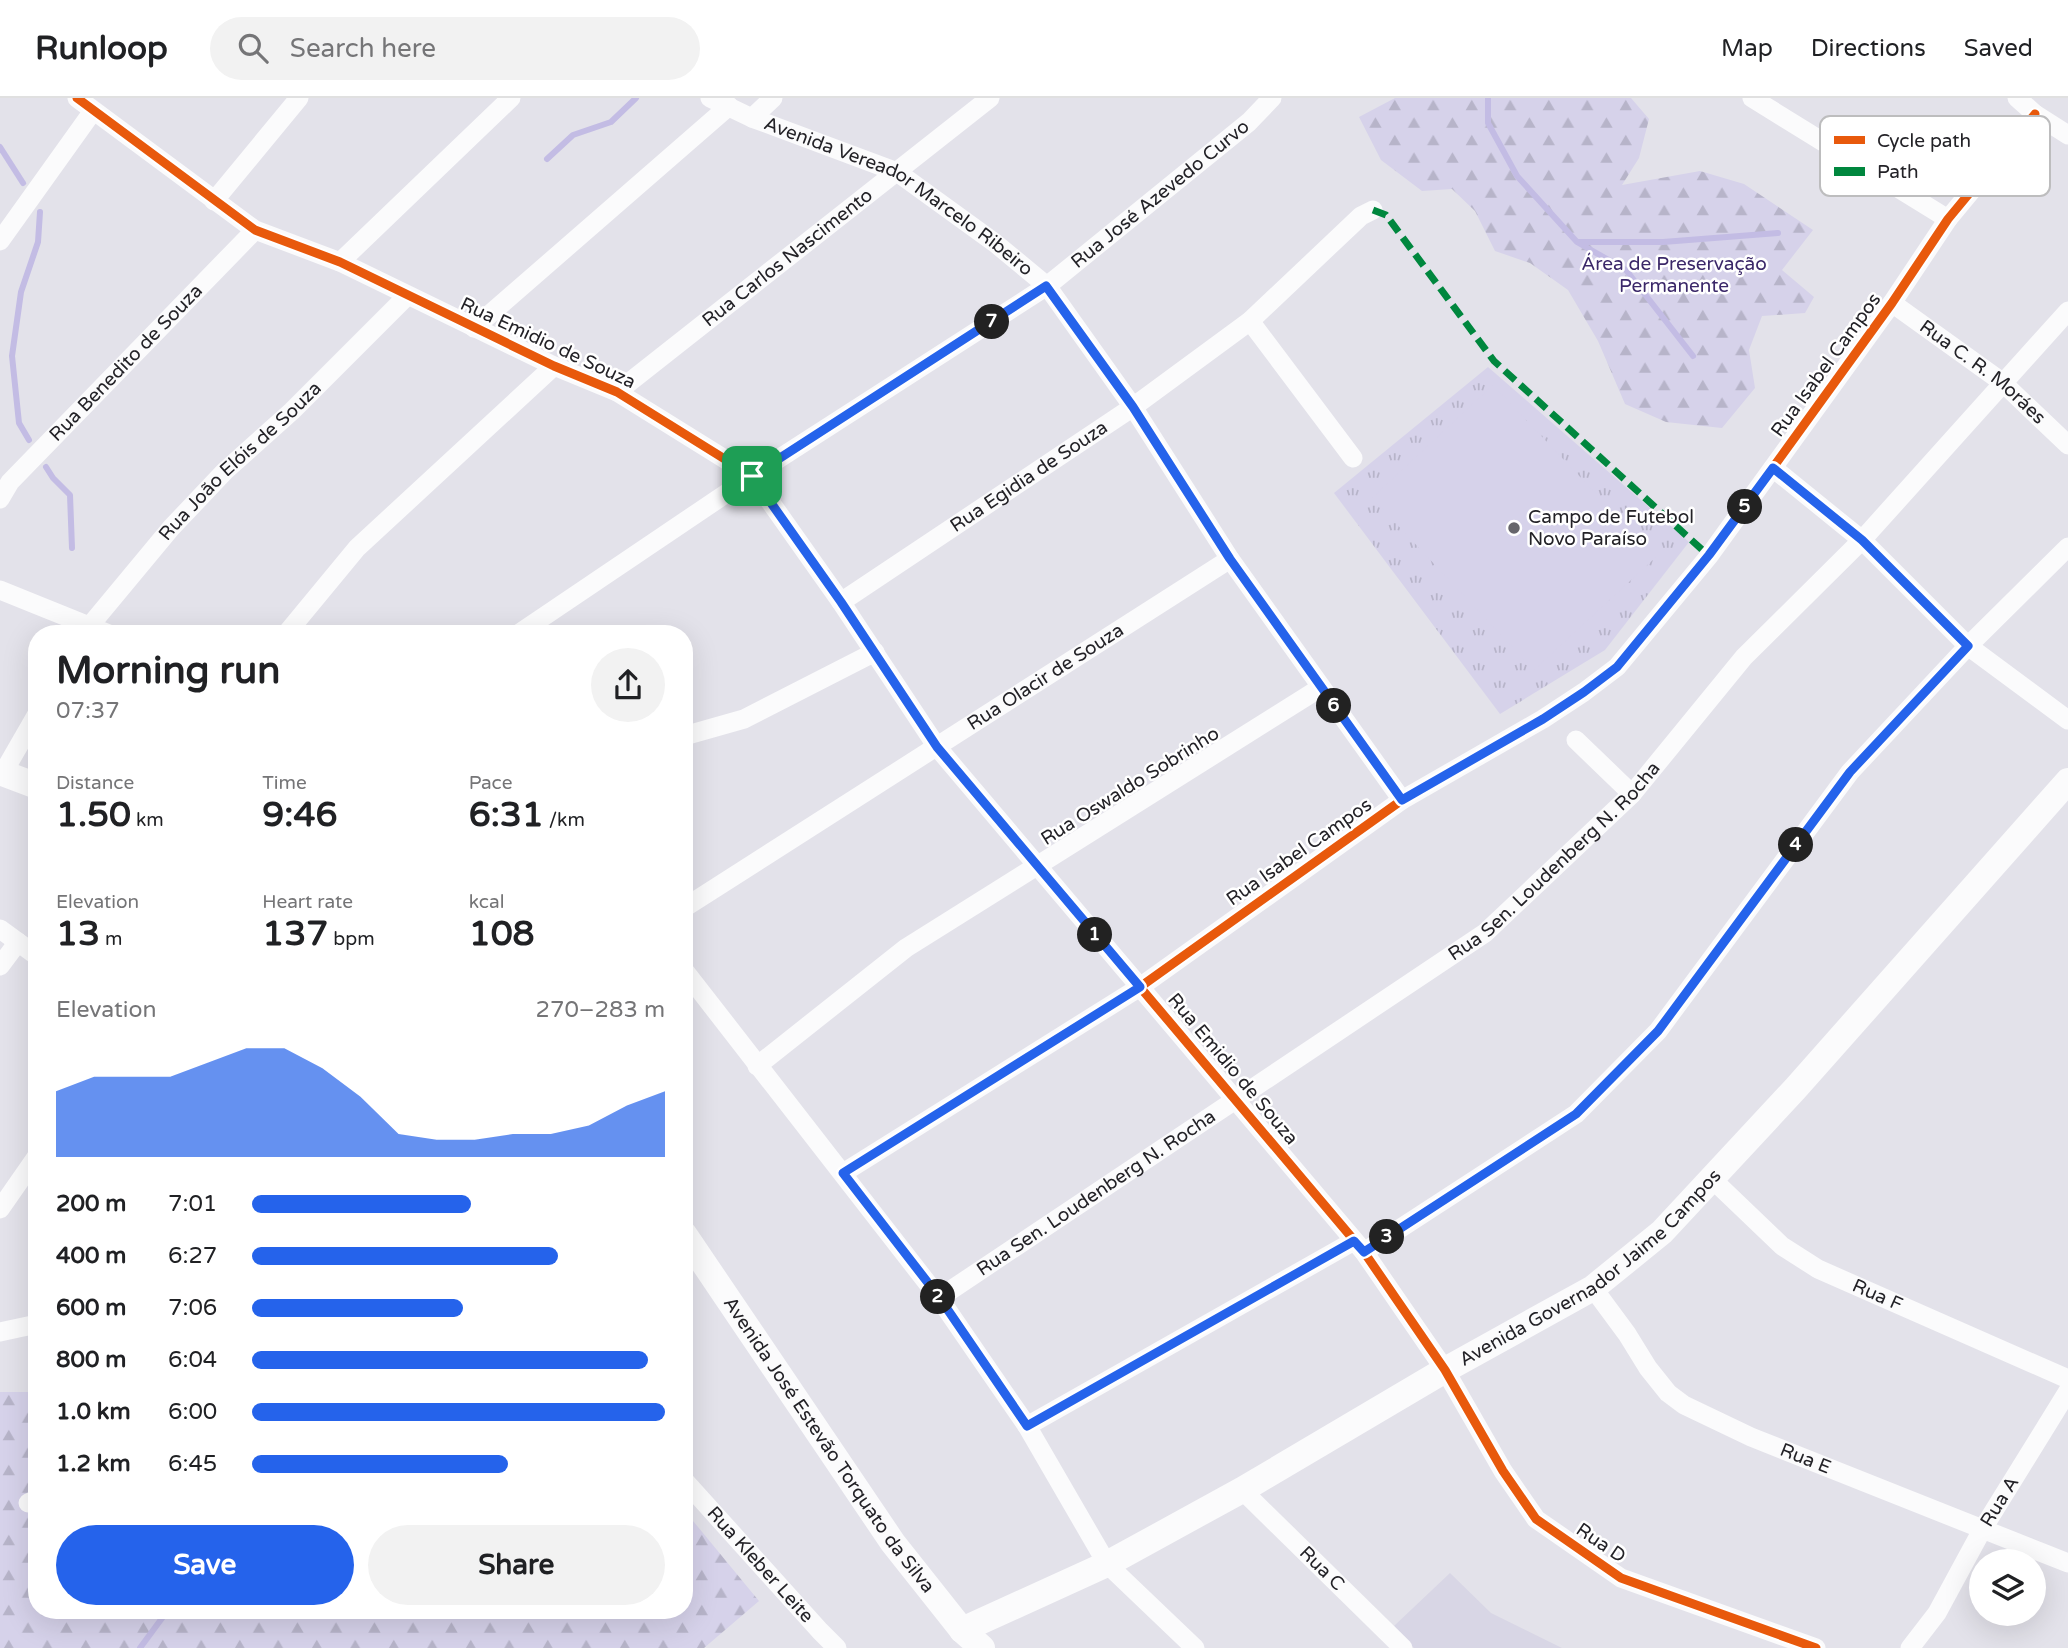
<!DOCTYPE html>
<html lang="en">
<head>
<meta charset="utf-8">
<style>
  body { margin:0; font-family:"Varela Round",sans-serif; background:#f2f2f2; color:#202124; height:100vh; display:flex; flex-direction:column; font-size:26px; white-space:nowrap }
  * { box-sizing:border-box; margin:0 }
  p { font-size:23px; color:#757577 }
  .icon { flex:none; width:38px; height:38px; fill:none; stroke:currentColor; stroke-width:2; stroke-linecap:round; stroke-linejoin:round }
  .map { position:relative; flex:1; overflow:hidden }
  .sheet { position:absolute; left:28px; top:527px; width:665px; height:994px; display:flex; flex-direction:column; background:#fff; border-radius:28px; box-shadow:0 7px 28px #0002 }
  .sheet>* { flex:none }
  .controls { position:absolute; left:1969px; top:1451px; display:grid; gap:14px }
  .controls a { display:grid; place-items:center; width:77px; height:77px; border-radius:50%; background:#fff; box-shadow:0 7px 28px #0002; font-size:35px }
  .pin { position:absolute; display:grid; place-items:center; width:60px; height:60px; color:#fff; margin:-30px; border-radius:14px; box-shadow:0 4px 10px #0006 }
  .km { position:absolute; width:35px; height:35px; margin:-18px; border-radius:50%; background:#222; color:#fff; font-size:19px; line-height:35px; text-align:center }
  .round { display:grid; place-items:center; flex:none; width:74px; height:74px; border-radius:37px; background:#f2f2f2 }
  .overview { display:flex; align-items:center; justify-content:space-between; height:119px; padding:0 28px }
  h1 { font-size:38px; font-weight:700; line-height:52px }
  .metrics { display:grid; grid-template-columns:repeat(3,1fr); gap:10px; height:119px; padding:7px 28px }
  .metrics div { display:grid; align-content:center }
  .metrics b { font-size:35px; font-weight:700 }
  .metrics small { font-size:19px; font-weight:400 }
  .metrics p { font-size:19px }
  .chart { height:196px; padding:14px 28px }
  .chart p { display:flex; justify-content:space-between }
  .chart svg { width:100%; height:126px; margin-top:7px; fill:#2563eb; opacity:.7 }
  .primary-button { display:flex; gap:14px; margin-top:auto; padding:14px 28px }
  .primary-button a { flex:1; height:80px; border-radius:42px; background:#2563eb; color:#fff; font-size:28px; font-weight:700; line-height:80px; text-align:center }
  .primary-button a+a { background:#f2f2f2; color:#202124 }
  ul { padding:0 28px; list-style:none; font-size:23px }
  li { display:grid; grid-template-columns:112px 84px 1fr; align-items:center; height:52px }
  li i { height:18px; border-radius:9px; background:#2563eb }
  header { display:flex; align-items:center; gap:42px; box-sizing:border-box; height:98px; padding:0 35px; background:#fff; border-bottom:2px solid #e0e0e0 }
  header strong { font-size:33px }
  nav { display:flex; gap:38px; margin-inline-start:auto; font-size:24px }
  .search { width:490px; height:63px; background:#f2f2f2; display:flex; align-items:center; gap:18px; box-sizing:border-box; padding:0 24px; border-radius:38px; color:#757577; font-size:26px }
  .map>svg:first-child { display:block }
  .built { fill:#d8d6e5 }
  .grass { fill:url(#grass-tufts) }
  .forest { fill:url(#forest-firs) }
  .pitch { fill:#d6d2ea }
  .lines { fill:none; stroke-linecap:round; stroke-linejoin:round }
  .stream { stroke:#c3bce4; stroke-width:6 }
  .street { stroke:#fbfbfc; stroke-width:19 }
  .secondary { stroke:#fbfbfc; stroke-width:26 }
  .quiet { stroke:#00873e; stroke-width:7; stroke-dasharray:14 7; stroke-linecap:butt }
  .cycleway-casing { stroke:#fff; stroke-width:13 }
  .cycleway { stroke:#e8590c; stroke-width:9 }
  .route-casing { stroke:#fff; stroke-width:14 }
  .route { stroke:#2563eb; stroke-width:9 }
  .poi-dot { fill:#66656b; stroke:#fff; stroke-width:2.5 }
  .labels { text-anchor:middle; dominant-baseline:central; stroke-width:5; stroke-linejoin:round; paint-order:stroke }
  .street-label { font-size:19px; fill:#232227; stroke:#fff }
  .park-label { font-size:19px; fill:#3b2869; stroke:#fff }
  .poi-label { font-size:19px; fill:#232227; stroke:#fff; text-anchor:start }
  .key { fill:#fff; stroke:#bdbdbe; stroke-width:2 }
  .key-label { font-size:19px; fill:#232227 }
</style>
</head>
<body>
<header>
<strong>Runloop</strong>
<div class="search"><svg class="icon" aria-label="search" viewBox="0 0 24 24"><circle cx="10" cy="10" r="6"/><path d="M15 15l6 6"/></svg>Search here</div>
<nav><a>Map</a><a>Directions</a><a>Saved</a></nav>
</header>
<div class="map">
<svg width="2068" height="1550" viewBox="0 0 2068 1550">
  <defs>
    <pattern id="grass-tufts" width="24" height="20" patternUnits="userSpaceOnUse" patternTransform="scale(1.75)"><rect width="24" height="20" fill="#d6d2ea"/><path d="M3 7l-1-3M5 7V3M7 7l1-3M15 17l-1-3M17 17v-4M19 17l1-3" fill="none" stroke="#b7b4c9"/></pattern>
    <pattern id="forest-firs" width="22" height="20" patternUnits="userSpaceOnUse" patternTransform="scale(1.75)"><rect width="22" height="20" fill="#d6d2ea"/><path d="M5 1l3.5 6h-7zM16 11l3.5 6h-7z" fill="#b7b4c9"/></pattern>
  </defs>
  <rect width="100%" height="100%" fill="#e3e2ea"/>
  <path class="built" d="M1450,1475L1491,1515L1562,1550H1414L1394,1528Z"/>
  <path class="grass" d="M1488,269L1689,444L1605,552L1500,616L1334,395Z"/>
  <g class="forest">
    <path d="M1395,0H1631L1649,21L1639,60L1622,87L1700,73L1744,86L1813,132L1782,172L1814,199L1805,215L1762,218L1749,252L1755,290L1722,330L1666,324L1625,306L1598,243L1568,192L1530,165L1495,153L1475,113L1452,91L1422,93L1381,62L1359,19Z"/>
    <path d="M0,1294H37V1512H684V1412L759,1503L704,1550H0Z"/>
  </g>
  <path class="pitch" d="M1493,287L1656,459L1534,572L1372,400Z"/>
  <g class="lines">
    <g class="stream">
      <path d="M1488,0V25L1517,78L1577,144L1626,172L1693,258"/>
      <path d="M0,49L23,85"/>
      <path d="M547,61L573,37L611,24L636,0"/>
      <path d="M1578,144H1663L1778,135"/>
      <path d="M29,342L19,325L12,258L21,194L38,144L40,114"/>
      <path d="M46,369L53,380L70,397L72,450"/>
      <path d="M140,1550L168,1512"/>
    </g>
    <g class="street">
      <path d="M77,0L255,132L340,164L554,268L617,294L752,378L841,504L937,649L1364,1154L1445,1272L1503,1373L1536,1421L1621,1480L1816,1550"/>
      <path id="s1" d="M710,0L752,20L897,74L995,145L1047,188L1133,309L1230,461L1402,702"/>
      <path d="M1752,0L1948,121"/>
      <path d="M2017,0L2035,16L2068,37"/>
      <path d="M752,20L773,0"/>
      <path d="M214,103L299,0"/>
      <path d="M0,143L93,13"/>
      <path d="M340,164L511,0"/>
      <path id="s2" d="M1892,205L2002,284L2068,347"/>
      <path d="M1250,223L1353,360"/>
      <path d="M474,230L729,8"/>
      <path id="s3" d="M617,294L990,0"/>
      <path d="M1773,370L1862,442L1968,548L2068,622"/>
      <path id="s4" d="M0,401L10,384L255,132"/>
      <path d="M0,492L109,536"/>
      <path id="s5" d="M841,504L1133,309L1250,223L1361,118L1373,112"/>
      <path id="s6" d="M83,536L171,430L225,373L292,313L407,198"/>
      <path d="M286,536L357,450L554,268"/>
      <path id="s7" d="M518,536L752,378L1047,188L1249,24L1272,0"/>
      <path d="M684,638L744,621L875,554"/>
      <path d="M1576,642L1632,696"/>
      <path d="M3,675L37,616"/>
      <path id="s8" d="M684,810L1230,461"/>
      <path d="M0,831L37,858"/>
      <path d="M0,868L18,844"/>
      <path d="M684,872L939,1200L1027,1328L1107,1466L1195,1550"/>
      <path d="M757,968L906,850L1320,590"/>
      <path d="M843,1075L1140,889L1402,702L1543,621L1584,594L1617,569L1709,458L1892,205L1948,121L2035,16"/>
      <path id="s9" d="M1711,1080L1782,1148L1818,1171L2068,1281"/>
      <path d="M0,1111L37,1058"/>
      <path d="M1364,1154L1576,1016L1658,933L1850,674L1968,548L2068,449"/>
      <path id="s10" d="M1593,1190L1627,1236L1648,1270L1668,1295L1684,1307L1751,1339L2068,1465"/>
      <path id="s11" d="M939,1200L1485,835L1632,696L1744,559L1862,442L2068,213"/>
      <path d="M0,1234L37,1226"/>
      <path d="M1027,1328L1354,1143"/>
      <path id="s12" d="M684,1382L820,1533L837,1550"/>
      <path id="s13" d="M1242,1392L1403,1550"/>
      <path d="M28,1405L37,1401"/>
      <path id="s14" d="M1910,1550L1937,1515L1982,1432L2068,1293"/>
    </g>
    <g class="secondary">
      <path d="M0,674L37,688"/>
      <path id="s15" d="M684,1136L893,1445L962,1532L982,1550"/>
      <path id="s16" d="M962,1532L1107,1466L1242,1392L1445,1272L1593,1190L1662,1134L1795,991L2068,683"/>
    </g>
    <path class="quiet" d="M1373,112L1386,117L1494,263L1709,458"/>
    <defs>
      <g id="cycleway">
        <path d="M77,0L255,132L340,164L554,268L617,294L752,378L841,504L937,649L1364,1154L1445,1272L1503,1373L1536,1421L1621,1480L1816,1550"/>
        <path d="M843,1075L1140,889L1402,702L1543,621L1584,594L1617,569L1709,458L1892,205L1948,121L2035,16"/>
      </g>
    </defs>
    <use href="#cycleway" class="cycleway-casing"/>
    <use href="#cycleway" class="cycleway"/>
  </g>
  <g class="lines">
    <defs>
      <path id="route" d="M1046,188L1133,309L1230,461L1402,702L1543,621L1584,594L1617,569L1709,457L1773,370L1862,442L1968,548L1850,674L1658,933L1576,1016L1364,1154L1354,1143L1027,1328L939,1199L843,1075L1140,889L937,649L841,504L752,378Z"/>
    </defs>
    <use href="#route" class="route-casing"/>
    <use href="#route" class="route"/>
  </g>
  <circle class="poi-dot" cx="1514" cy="430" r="7"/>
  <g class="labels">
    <g class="street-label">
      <text stroke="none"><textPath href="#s7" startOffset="779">Rua José Azevedo Curvo</textPath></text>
      <text stroke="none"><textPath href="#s1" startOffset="214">Avenida Vereador Marcelo Ribeiro</textPath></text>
      <text stroke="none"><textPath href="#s3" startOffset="217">Rua Carlos Nascimento</textPath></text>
      <text transform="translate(548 245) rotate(25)">Rua Emidio de Souza</text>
      <text stroke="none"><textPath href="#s4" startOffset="186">Rua Benedito de Souza</textPath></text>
      <text transform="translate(1826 267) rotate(-54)">Rua Isabel Campos</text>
      <text stroke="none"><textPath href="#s2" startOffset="114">Rua C. R. Moráes</textPath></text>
      <text stroke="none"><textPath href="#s6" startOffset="234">Rua João Elóis de Souza</textPath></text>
      <text stroke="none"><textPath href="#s5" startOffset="226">Rua Egidia de Souza</textPath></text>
      <text stroke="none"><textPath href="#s8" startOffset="429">Rua Olacir de Souza</textPath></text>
      <text transform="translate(1130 688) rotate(-32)">Rua Oswaldo Sobrinho</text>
      <text transform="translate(1299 754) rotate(-35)">Rua Isabel Campos</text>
      <text stroke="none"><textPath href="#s11" startOffset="756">Rua Sen. Loudenberg N. Rocha</textPath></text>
      <text transform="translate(1233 971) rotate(50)">Rua Emidio de Souza</text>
      <text stroke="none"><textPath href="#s11" startOffset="189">Rua Sen. Loudenberg N. Rocha</textPath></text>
      <text stroke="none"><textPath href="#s16" startOffset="728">Avenida Governador Jaime Campos</textPath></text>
      <text stroke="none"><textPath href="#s9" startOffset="206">Rua F</textPath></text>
      <text stroke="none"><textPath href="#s15" startOffset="256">Avenida José Estevão Torquato da Silva</textPath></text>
      <text stroke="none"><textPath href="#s10" startOffset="282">Rua E</textPath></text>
      <text stroke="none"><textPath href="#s14" startOffset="172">Rua A</textPath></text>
      <text transform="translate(1601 1445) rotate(34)">Rua D</text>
      <text stroke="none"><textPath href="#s12" startOffset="114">Rua Kleber Leite</textPath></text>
      <text stroke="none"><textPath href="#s13" startOffset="112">Rua C</textPath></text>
    </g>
    <g class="park-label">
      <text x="1674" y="166">Área de Preservação<tspan x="1674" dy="22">Permanente</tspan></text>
    </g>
    <g class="poi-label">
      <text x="1528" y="419">Campo de Futebol<tspan x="1528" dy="22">Novo Paraíso</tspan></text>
    </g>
  </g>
  <rect x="1820" y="18" width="230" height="80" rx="10" class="key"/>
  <rect x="1834" y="38" width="31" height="8" fill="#e8590c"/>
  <rect x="1834" y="69" width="31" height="9" fill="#00873e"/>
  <g class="key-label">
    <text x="1877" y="49">Cycle path</text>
    <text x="1877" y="80">Path</text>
  </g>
</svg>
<div class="controls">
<a><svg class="icon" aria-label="layers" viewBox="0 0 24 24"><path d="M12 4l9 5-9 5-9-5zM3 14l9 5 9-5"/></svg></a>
</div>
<div class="pin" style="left:752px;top:378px;background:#1e9e55"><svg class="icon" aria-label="arrive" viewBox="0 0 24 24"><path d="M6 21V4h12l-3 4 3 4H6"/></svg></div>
<b class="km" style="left:1095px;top:837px">1</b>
<b class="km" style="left:938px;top:1199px">2</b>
<b class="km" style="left:1387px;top:1139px">3</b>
<b class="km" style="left:1796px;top:747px">4</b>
<b class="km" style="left:1745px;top:409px">5</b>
<b class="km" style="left:1334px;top:608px">6</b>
<b class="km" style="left:992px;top:224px">7</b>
<section class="sheet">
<div class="overview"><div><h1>Morning run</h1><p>07:37</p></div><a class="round"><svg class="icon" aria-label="share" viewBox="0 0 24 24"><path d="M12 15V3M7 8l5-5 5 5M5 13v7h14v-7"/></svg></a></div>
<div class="metrics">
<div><p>Distance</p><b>1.50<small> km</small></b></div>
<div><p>Time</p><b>9:46</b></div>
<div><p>Pace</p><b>6:31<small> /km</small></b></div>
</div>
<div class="metrics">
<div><p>Elevation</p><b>13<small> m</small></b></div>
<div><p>Heart rate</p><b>137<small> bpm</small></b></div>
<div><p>kcal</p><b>108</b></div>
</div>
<div class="chart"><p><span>Elevation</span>270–283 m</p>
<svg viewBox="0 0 160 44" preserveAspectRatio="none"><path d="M0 44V21L10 16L20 16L30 16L40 11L50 6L60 6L70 13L80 23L90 36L100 38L110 38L120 36L130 36L140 33L150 26L160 21V44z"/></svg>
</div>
<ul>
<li><b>200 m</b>7:01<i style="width:53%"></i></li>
<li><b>400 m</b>6:27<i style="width:74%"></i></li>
<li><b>600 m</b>7:06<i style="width:51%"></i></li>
<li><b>800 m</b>6:04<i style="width:96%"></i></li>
<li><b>1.0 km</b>6:00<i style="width:100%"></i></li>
<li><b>1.2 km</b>6:45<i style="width:62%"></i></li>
</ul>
<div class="primary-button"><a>Save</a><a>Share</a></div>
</section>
</div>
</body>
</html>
